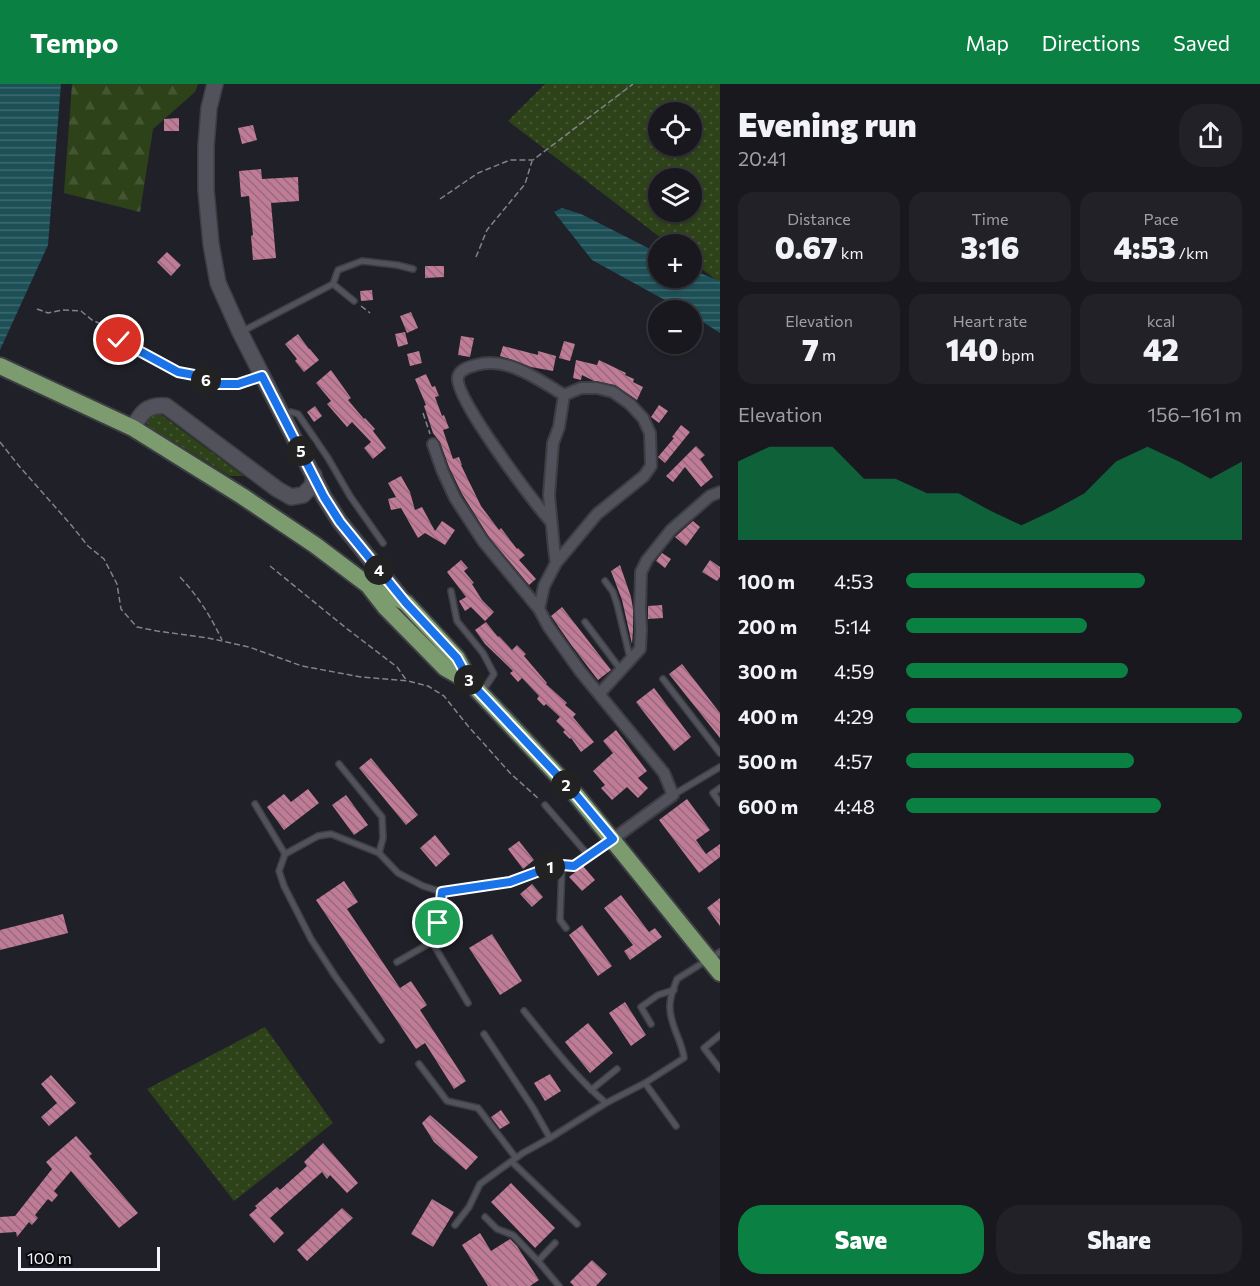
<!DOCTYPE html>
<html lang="en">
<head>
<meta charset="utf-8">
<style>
  body { margin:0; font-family:Commissioner,sans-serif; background:#212127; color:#f1f3f6; height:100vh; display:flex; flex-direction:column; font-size:22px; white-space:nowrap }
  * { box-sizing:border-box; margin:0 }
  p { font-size:20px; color:#9fa0a4 }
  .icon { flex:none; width:33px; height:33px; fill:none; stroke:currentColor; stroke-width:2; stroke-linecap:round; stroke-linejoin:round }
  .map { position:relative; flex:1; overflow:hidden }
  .sheet { display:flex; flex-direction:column; background:#18181e; width:540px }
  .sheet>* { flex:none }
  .buttons { position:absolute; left:648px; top:18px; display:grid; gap:12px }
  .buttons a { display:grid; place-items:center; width:54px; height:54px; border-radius:50%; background:#18181e; box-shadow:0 2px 4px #0004,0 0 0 2px #36373c; font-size:30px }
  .scale { position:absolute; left:18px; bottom:15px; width:142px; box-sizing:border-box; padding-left:6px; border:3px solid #f4f4fa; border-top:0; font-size:16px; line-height:21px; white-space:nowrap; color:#f4f4fa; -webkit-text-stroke:4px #0a0a0e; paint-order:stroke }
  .pin { position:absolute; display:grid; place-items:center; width:51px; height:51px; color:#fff; margin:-26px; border:3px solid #fff; border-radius:50%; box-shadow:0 2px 6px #0007 }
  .km { position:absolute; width:30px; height:30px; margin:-15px; border-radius:50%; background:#222; color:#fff; font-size:16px; line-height:30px; text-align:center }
  .round { display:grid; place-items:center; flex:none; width:63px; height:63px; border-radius:24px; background:#212127 }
  .summary { display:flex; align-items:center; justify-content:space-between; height:102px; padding:0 18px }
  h1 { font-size:33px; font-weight:800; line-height:45px }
  .figures { display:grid; grid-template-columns:repeat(3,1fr); gap:9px; height:102px; padding:6px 18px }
  .figures div { display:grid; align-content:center; border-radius:15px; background:#212127; text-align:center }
  .figures b { font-size:30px; font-weight:800 }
  .figures small { font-size:16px; font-weight:400 }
  .figures p { font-size:16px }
  .chart { height:168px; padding:12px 18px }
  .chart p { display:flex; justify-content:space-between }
  .chart svg { width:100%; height:108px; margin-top:6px; fill:#0b8043; opacity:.7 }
  .action { display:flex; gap:12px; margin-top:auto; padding:12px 18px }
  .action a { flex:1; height:69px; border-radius:24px; background:#0b8043; color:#fff; font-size:24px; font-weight:800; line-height:69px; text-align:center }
  .action a+a { background:#212127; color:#f1f3f6 }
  ul { padding:0 18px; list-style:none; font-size:20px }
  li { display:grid; grid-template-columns:96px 72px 1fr; align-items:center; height:45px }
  li i { height:15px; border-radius:8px; background:#0b8043 }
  header { display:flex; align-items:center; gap:36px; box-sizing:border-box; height:84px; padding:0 30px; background:#0b8043; color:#fff }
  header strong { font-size:28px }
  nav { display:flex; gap:33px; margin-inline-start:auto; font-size:21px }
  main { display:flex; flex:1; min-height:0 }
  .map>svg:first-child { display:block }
  .grass { fill:url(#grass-dots); fill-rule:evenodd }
  .forest { fill:url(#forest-firs) }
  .water { fill:url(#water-rules) }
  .building { fill:url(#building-back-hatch) }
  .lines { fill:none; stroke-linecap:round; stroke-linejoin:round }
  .lane-casing { stroke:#3d3d44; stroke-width:8 }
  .street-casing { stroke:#3d3d44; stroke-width:14 }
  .secondary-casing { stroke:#3d3d44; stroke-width:18 }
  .primary-casing { stroke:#3d3d44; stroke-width:20 }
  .path { stroke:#828289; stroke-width:1.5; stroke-dasharray:6 3; stroke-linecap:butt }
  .lane { stroke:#51525b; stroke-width:5 }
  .street { stroke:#51525b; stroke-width:10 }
  .secondary { stroke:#51525b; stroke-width:15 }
  .primary { stroke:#7c9b6f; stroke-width:16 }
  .route-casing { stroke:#fff; stroke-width:12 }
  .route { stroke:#1a73e8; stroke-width:8 }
</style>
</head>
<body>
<header>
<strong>Tempo</strong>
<nav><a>Map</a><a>Directions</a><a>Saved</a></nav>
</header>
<main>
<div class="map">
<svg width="720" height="1202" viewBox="0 0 720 1202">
  <defs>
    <pattern id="grass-dots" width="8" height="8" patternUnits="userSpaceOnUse" patternTransform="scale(1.5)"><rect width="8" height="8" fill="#2e421a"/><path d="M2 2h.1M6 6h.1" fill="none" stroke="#435531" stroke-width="1.8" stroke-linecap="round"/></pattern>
    <pattern id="forest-firs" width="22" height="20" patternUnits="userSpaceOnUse" patternTransform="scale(1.5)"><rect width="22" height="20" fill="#2e421a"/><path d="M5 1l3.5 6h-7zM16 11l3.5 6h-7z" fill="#435531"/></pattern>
    <pattern id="water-rules" width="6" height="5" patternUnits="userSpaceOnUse" patternTransform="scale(1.5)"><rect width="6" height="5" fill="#1d4f57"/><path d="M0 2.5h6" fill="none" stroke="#3e6970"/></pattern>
    <pattern id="building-back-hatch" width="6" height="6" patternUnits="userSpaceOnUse" patternTransform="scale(1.5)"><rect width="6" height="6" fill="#c07c96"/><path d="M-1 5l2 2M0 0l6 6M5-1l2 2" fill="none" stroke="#966a7c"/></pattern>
  </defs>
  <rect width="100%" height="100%" fill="#202028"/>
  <g class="grass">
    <path d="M545,0H720V199L692,177V160H669L508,37ZM658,28H692V62H658ZM658,94H692V128H658Z"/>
    <path d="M159,329L244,392H230L148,342L146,336L150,331Z"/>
    <path d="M265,943L333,1039L234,1117L147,1005Z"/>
  </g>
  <path class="forest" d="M72,0H198L195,8L153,45L140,128L64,109Z"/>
  <g class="water">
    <path d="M0,0H61L48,161L0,266Z"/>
    <path d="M562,124L581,130L658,169V194H692V186L720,197V249L692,231V226H683L592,176L554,128Z"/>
  </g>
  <g class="building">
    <path d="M179,34V47H164V35Z"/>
    <path d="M253,41L257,56L242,60L238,44Z"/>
    <path d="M261,85L262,95L298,93L299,117L271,119L276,174L253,176L251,152L253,151L249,112L241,113L239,87Z"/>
    <path d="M167,168L181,181L171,192L157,178Z"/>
    <path d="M425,182H444V193L425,194Z"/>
    <path d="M372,206L373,216L361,217L360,207Z"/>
    <path d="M411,228L418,244L407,249L400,232Z"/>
    <path d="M405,248L408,260L398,263L395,250Z"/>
    <path d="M298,250L309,265H310L319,276L304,288L295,277L297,275L285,260Z"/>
    <path d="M461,252L474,254L470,273L458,271Z"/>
    <path d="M564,257L575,260L570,277L559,274Z"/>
    <path d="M503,262L538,271V267L556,272L553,287L531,283L513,276L500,272Z"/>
    <path d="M419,267L422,279L410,282L407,270Z"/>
    <path d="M576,276L597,281L599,276L626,289L625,291L634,295L633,298L643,303L637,316L615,301L594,297L582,291L581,296L573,294Z"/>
    <path d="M331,286L351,314L348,316L364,335L365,334L375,345L373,347L386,364L373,375L364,364L371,358L352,338L347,343L327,320L331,317L316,299Z"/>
    <path d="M426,290L432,303L435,302L439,312L435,313L442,332L444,331L449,344L443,346L453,375L459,373L462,381H461L481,422L499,446L501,444L517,465L518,464L525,471L519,476L536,495L529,501L489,453L462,410L449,383L440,358L433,349L424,322L426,321L415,295Z"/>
    <path d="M659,321L668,327L659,339L651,333Z"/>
    <path d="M315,322L322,332L314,338L307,328Z"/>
    <path d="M681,341L690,348L665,379L658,373L674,354L672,353Z"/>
    <path d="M696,362L705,371L700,375L713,393L701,403L685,383L673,398L666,392Z"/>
    <path d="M401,392L410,408L415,426L422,423L435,447L442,437L455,446L445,461L425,449L418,454L401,424L391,426L388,415L396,413L388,399Z"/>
    <path d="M693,437L700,443L686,462L675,453Z"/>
    <path d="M662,469L671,475L665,484L656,477Z"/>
    <path d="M461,476L468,484L464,487L474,499L472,500L482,516L494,528L485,537L471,523L465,527L459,517L466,513L447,488Z"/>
    <path d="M710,476L720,483V493L717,497L702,488Z"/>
    <path d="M620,481L631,513L633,525V546L632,560L622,516L611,487Z"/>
    <path d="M662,521L663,534L648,535V522Z"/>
    <path d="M562,523L611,586L598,596L572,562L551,532Z"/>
    <path d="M486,538L498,553L499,552L512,566L517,561L526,570L524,572L547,599L546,600L567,619L565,621L576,630L573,633L594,658L581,668L571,654L570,655L563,648L565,646L556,637L560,633L546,620L544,622L537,615L539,612L522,594L518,598L510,589L513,587L485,560L475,546Z"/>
    <path d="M682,580L720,629V654L669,590Z"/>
    <path d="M654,604L691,653L674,667L636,618Z"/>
    <path d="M616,646L647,687L638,694L648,704L638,714L627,703L612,716L601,704L605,701L593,687L613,669L603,657Z"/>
    <path d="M371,674L418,731L406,741L359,684Z"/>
    <path d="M308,705L319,719L284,746L267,723L284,710L291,718Z"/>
    <path d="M346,711L368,741L354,751L332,721Z"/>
    <path d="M687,715L710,746L696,756L706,770L720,760V773L699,789L659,736Z"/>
    <path d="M435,751L450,770L436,783L420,764Z"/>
    <path d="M519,757L534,776L523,785L508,765Z"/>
    <path d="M583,782L595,796L582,807L569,793Z"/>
    <path d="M344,797L358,818L347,825L400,904L411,897L427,921L420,926L466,997L454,1005L425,959L416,965L316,816Z"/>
    <path d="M532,800L543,813L532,823L520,810Z"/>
    <path d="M621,811L649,848L655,844L662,853L630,876L624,867L633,861L604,824Z"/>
    <path d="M720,814V842L707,824Z"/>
    <path d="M63,830L68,849L0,866V846Z"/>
    <path d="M582,841L612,882L598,892L569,851Z"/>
    <path d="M492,850L522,897L500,911L469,864Z"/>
    <path d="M625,918L646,951L631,962L609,929Z"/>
    <path d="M588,939L613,969L590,989L565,958Z"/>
    <path d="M550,990L561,1007L545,1017L534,999Z"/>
    <path d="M51,991L76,1019L49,1042L41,1033L57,1019L41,1000Z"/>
    <path d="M501,1026L510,1039L500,1045L491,1033Z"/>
    <path d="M430,1031L478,1073L466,1086L434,1058L422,1039Z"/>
    <path d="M76,1052L92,1070L89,1072L138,1129L119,1144L71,1087L54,1107L58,1111L52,1118L48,1115L35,1131L38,1134L32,1141L29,1138L17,1153L16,1148L0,1149V1133L15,1132L52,1085L46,1078Z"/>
    <path d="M323,1059L358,1099L347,1109L330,1091L327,1095L322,1088L270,1134L284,1149L274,1159L249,1131L257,1124L255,1122L277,1103L280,1106L307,1082L304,1078Z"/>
    <path d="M511,1099L555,1144L535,1164L491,1118Z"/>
    <path d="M432,1115L454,1128L433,1163L411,1150Z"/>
    <path d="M342,1124L353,1134L307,1177L297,1166Z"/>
    <path d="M480,1149L491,1167L510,1155L517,1162L539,1196L530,1202H488L462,1161Z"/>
    <path d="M592,1176L607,1190L596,1202H574L570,1198Z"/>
  </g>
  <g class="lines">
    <defs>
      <g id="lane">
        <path d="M333,200L338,186L362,177L397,181L413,185"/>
        <path d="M241,248L333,200L354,217"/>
        <path d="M284,330L291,328L298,330L328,374L350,412L383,459"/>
        <path d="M605,497L613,508L617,520L630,574"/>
        <path d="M451,507L457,537L483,569L494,590L482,608"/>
        <path d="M585,538L621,586"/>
        <path d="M663,595L720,669"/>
        <path d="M339,680L382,733L383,754L379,769"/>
        <path d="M720,704L713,709L720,719"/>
        <path d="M673,711L720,683"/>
        <path d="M255,720L285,770L318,752L331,750L379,769L398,789L423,802L442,808L510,798L553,782H574L610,758"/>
        <path d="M545,721L589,772"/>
        <path d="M285,770L279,787L284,802L311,855L335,892L381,956"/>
        <path d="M562,781L560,836L566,844"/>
        <path d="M442,808L438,839L432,858L468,919"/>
        <path d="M397,878L432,858"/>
        <path d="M524,927C550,959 574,992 606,1019"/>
        <path d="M651,940L641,923L658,911L674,906"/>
        <path d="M484,950L533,1024L550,1054"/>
        <path d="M720,951L704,964L720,985"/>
        <path d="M419,980L447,1017L478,1024L516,1074"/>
        <path d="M645,999L676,1042"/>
        <path d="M591,1006L617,985"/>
        <path d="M512,1078L577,1140"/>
        <path d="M485,1133L497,1145L513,1151L538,1177L559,1202"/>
        <path d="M455,1141L469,1123L480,1100L502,1084L523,1069L550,1054L606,1019L645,999L684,974C682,956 670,942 670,924C669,914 674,904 677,895L720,868"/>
        <path d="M538,1177L555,1159"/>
      </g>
      <g id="street">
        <path d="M433,360L442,386L455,414L483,457L539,525L548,542L580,587L664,689L673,711L613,755"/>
        <path d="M551,438C535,419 453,313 458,293C460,285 469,283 476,281C507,272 539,296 564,311"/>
        <path d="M539,525L544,502L556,479L597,430L644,392L651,382L650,349L643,334L630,320L613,308L597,304H581L564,311L559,343L553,359L549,411L554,464L556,479"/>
        <path d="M600,609L640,565L641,546L640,526L641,488L647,476L671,446L710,412L720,408"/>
      </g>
      <g id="secondary">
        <path d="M215,0L209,24L206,62V106L211,160L218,199L240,248L324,413L340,438L404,517"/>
        <path d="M133,344C141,329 147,320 166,322L277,405L291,413L303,411L312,402L314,391"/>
      </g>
      <g id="primary">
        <path d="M0,282L133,344L242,412L315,461L368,501L386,524L445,584L470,598"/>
        <path d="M369,501L388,509L406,519L457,574L470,598L577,712L720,889"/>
      </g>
    </defs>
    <use href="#lane" class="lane-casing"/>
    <use href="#street" class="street-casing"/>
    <use href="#secondary" class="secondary-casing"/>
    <use href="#primary" class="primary-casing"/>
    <g class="path">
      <path d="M440,115L478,89L510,76H533L633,0"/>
      <path d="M476,173L487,146L525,100L532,77"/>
      <path d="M361,222L370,229"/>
      <path d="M37,225L48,229L62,226L81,227L92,236L110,244L119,256L178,288L194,291L215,300H238L250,296"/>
      <path d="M423,329L430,350"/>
      <path d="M0,358L19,382L72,442L88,462L104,475L117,500L121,525L137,543L157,547L208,554L249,563L302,582L361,593L408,597L428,602L444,612L468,642L511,690L540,716"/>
      <path d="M270,482L346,544L397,583L407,597"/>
      <path d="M180,493C198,512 211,533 222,556"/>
    </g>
    <use href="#lane" class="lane"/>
    <use href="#street" class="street"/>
    <use href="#secondary" class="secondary"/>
    <use href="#primary" class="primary"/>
  </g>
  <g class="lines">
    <defs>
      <path id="route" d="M119,256L178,288L194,291L215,300H238L262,292L324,413L340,438L406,519L457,574L470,598L577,712L613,755L574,782L562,781L553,782L510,798L442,808L438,839"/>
    </defs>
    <use href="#route" class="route-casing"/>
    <use href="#route" class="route"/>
  </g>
</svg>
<div class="buttons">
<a><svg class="icon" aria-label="locate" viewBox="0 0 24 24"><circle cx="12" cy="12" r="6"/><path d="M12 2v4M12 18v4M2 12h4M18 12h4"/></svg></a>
<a><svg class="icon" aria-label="layers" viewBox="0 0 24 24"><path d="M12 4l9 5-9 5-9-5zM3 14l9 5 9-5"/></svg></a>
<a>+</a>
<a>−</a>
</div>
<div class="scale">100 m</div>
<div class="pin" style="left:438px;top:839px;background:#1e9e55"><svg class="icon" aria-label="arrive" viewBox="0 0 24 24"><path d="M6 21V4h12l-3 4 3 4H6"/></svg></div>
<div class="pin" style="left:119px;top:256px;background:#d93025"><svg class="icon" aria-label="check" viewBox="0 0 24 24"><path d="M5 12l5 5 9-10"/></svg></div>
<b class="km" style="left:550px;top:783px">1</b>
<b class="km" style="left:566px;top:701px">2</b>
<b class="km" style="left:469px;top:596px">3</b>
<b class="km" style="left:379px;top:486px">4</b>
<b class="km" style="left:301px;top:367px">5</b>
<b class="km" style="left:206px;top:296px">6</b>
</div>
<section class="sheet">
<div class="summary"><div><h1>Evening run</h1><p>20:41</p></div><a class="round"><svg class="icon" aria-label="share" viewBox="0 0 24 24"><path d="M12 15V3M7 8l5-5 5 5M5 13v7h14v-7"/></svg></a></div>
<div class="figures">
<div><p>Distance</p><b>0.67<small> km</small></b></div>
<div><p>Time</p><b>3:16</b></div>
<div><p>Pace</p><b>4:53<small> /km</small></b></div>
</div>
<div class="figures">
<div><p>Elevation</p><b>7<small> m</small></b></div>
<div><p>Heart rate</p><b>140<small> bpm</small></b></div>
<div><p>kcal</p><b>42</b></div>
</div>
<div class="chart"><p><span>Elevation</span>156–161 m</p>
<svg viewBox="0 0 160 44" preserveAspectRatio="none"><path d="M0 44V12L10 6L20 6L30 6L40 19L50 19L60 25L70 25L80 32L90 38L100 32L110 25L120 12L130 6L140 12L150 19L160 12V44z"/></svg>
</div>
<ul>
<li><b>100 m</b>4:53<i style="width:71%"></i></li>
<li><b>200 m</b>5:14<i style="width:54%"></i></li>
<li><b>300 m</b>4:59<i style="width:66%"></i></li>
<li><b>400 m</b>4:29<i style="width:100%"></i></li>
<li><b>500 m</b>4:57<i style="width:68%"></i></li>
<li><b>600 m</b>4:48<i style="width:76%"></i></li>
</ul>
<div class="action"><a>Save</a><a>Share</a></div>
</section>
</main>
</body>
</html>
